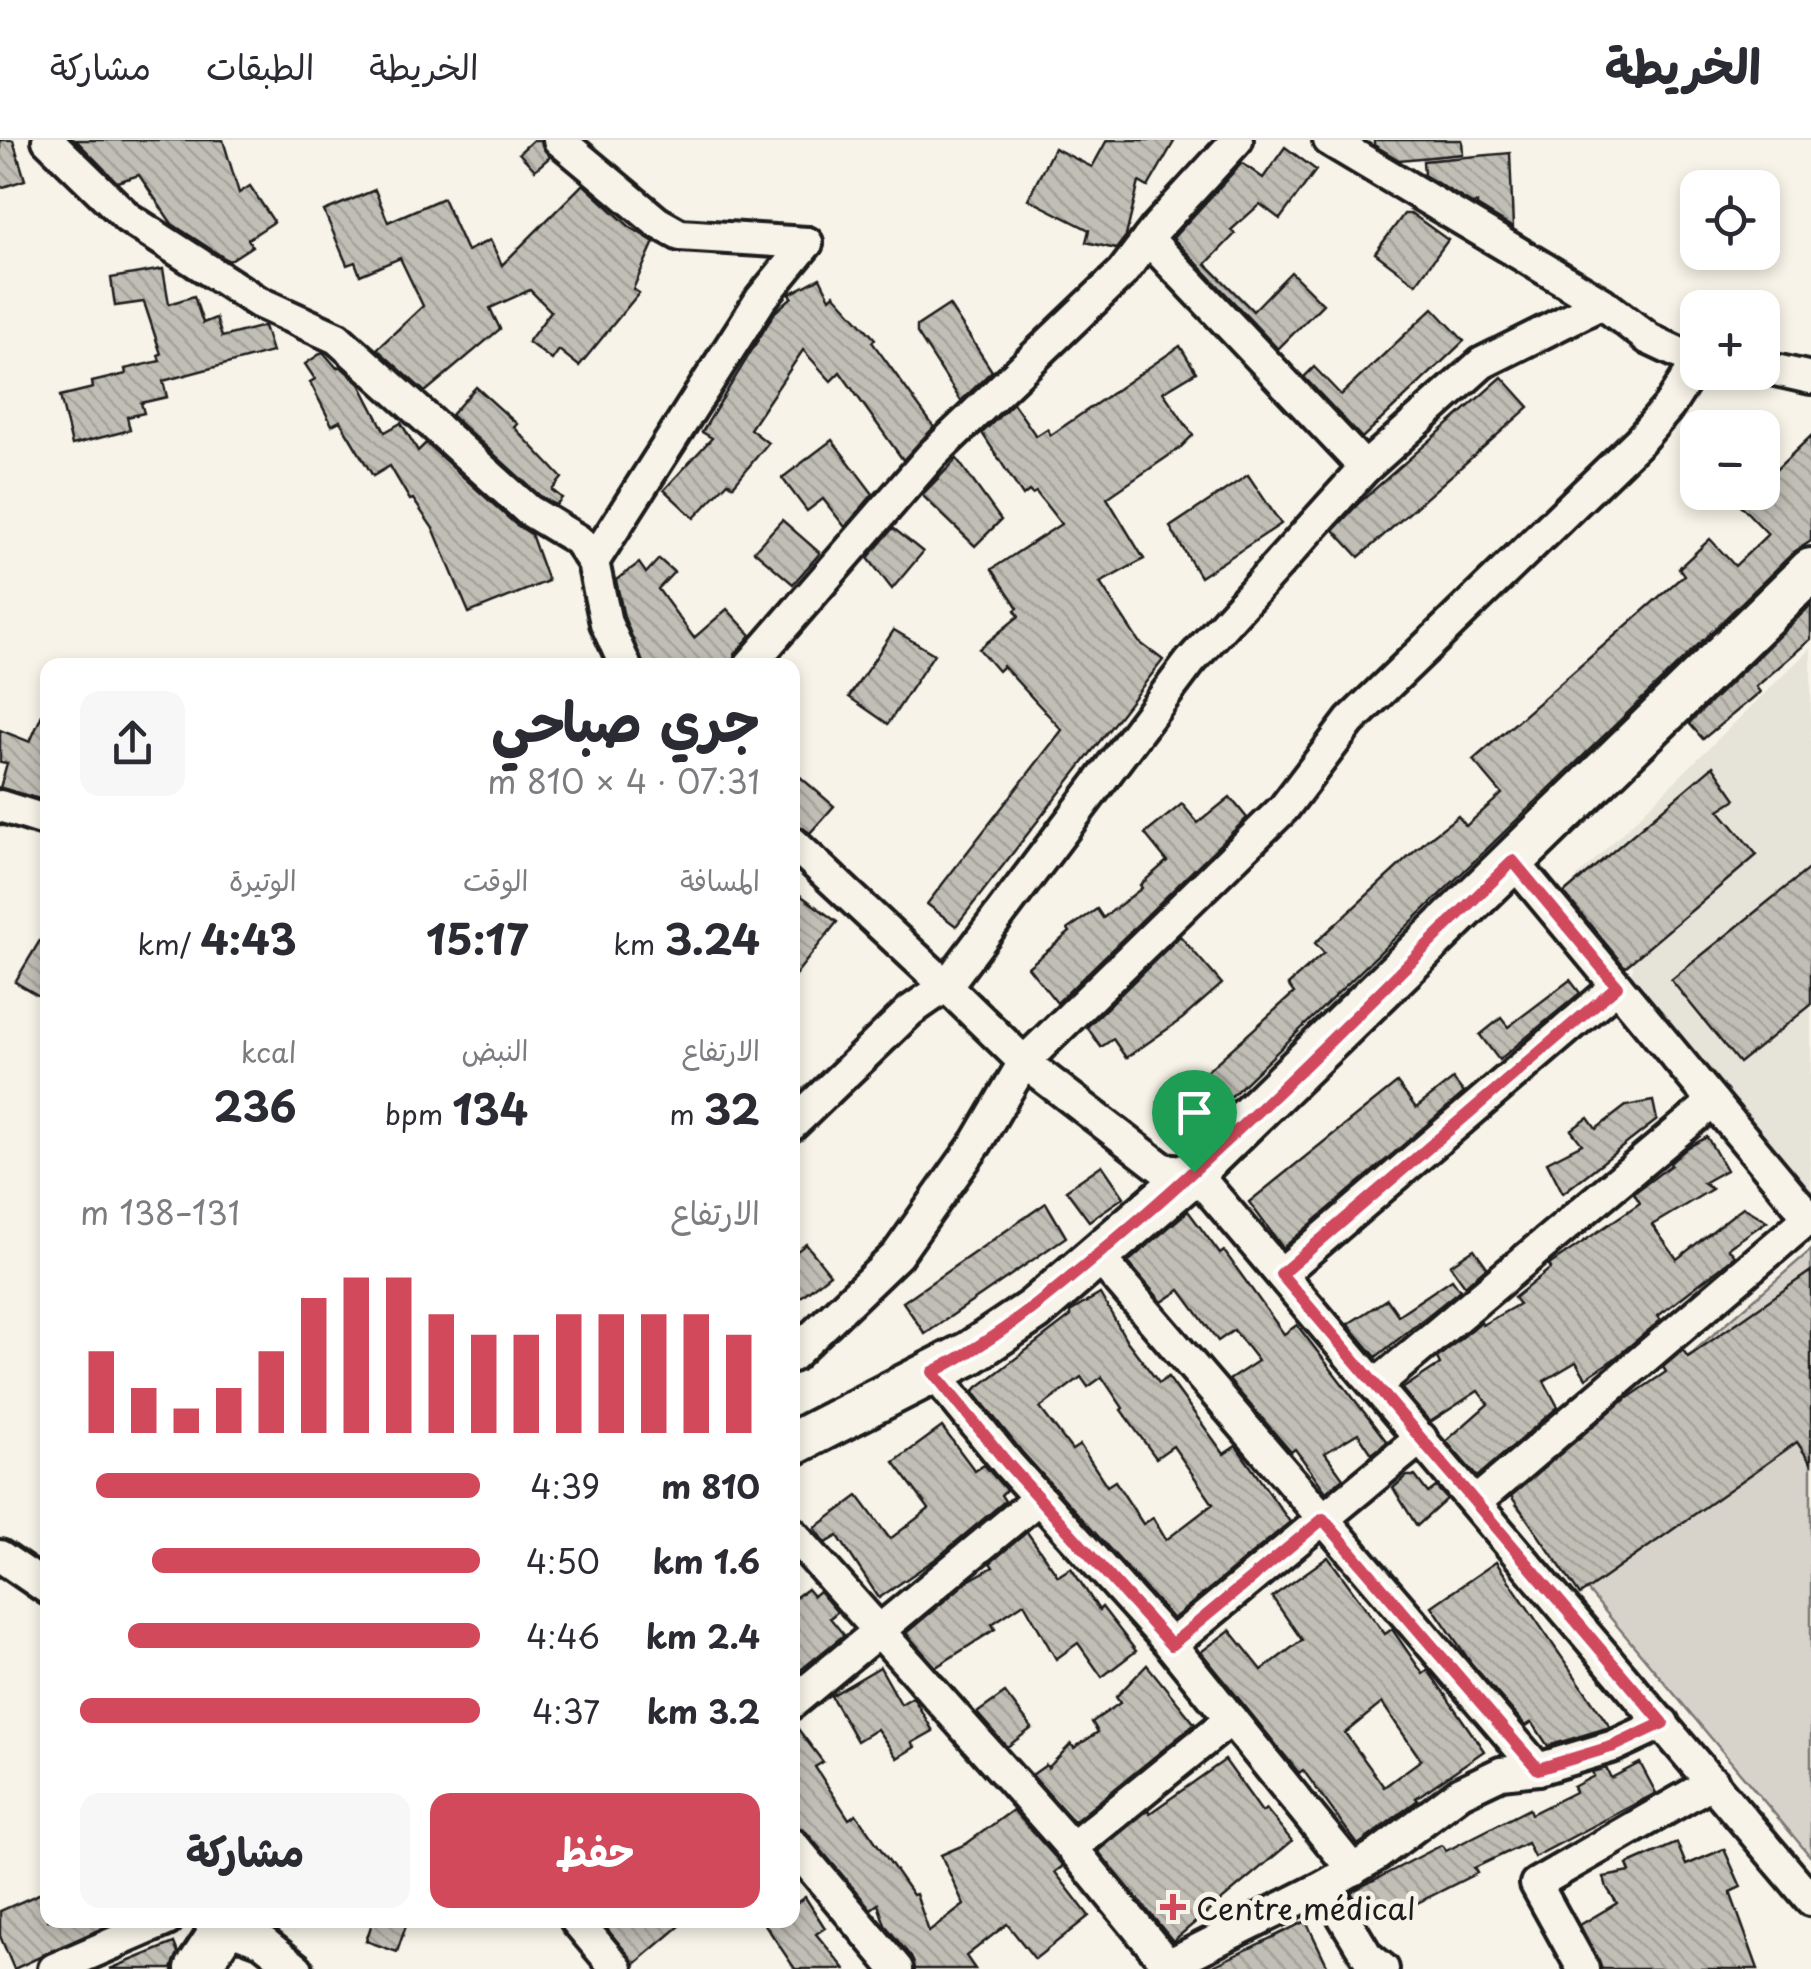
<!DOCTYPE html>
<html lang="ar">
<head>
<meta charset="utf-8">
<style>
  body { margin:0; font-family:"Playpen Sans","Playpen Sans Arabic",sans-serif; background:#f7f7f7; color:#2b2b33; direction:rtl; height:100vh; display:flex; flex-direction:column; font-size:38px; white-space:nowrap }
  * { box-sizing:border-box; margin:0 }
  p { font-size:32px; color:#7c7c81 }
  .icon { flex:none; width:55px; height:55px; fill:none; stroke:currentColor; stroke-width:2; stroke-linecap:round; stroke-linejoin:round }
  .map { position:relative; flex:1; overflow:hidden; direction:ltr }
  .details { position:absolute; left:40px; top:518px; width:760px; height:1270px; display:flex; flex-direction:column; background:#fff; border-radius:20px; box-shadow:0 5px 15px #0003; direction:rtl }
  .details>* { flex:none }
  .buttons { position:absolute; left:1680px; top:30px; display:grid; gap:20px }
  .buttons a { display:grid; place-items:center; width:100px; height:100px; border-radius:20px; background:#fff; box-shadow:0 5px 15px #0003; font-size:50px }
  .pin { position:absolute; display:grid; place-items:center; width:85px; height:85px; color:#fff; margin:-102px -42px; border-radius:50% 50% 50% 0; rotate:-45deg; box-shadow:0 0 10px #0007 }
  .pin .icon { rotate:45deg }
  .round { display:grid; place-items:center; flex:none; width:105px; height:105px; border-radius:20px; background:#f7f7f7 }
  .overview { display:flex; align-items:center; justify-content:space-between; height:170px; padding:0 40px }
  h1 { font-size:55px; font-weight:700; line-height:75px }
  .figures { display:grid; grid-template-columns:repeat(3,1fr); gap:15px; height:170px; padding:10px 40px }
  .figures div { display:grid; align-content:center }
  .figures b { font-size:42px; font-weight:700 }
  .figures small { font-size:28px; font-weight:400 }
  .figures p { font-size:28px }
  .chart { height:280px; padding:20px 40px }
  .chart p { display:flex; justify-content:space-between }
  .chart svg { width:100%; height:180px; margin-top:10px; stroke:#d1495b; stroke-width:6 }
  .button { display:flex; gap:20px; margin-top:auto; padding:20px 40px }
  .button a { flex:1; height:115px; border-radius:20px; background:#d1495b; color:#fff; font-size:40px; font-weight:700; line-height:115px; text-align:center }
  .button a+a { background:#f7f7f7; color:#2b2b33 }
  ul { padding:0 40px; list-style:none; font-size:32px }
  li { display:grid; grid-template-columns:160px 120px 1fr; align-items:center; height:75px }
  li i { height:25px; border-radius:12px; background:#d1495b }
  header { display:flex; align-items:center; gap:60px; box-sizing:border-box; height:140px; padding:0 50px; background:#fff; border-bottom:2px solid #e1e1e2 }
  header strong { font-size:48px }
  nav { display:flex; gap:55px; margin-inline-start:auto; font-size:35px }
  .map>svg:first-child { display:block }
  .built { fill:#e6e3d9 }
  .green { fill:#d7d3cb; stroke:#7a7874; stroke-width:2.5 }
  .building { fill:url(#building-back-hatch); stroke:#1c1c1c; stroke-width:2.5; fill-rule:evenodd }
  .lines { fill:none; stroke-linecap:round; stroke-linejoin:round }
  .street-casing { stroke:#1c1c1c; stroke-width:38 }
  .secondary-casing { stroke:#1c1c1c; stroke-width:50 }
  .street { stroke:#f7f3e8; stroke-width:30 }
  .secondary { stroke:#f7f3e8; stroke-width:42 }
  .route-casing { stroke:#fff; stroke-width:20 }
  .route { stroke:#d1495b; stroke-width:12 }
  .poi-dot { fill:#d1495b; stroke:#f7f3e8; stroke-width:4 }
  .labels { text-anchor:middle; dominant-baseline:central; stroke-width:10; stroke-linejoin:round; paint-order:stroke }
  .poi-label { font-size:30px; fill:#1c1c1c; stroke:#f7f3e8; text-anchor:start }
</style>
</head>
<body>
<header>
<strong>الخريطة</strong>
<nav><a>الخريطة</a><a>الطبقات</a><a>مشاركة</a></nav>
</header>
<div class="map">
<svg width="1811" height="1829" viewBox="0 0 1811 1829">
  <defs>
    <pattern id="building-back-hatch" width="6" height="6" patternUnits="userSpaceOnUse" patternTransform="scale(2.5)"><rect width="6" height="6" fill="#c0beb5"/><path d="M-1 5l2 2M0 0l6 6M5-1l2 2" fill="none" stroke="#a4a39b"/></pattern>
  </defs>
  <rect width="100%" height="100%" fill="#f7f3e8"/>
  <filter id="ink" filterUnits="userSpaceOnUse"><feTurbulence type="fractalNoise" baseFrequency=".01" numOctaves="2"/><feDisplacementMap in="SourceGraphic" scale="20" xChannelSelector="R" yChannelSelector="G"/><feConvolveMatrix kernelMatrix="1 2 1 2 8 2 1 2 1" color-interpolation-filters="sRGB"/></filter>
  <g filter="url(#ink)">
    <path class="built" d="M1811,508V1058L1629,851L1633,826L1568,757L1579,746L1577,737Z"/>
    <path class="green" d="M1811,1110V1715L1810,1716L1516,1365Z"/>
    <g class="building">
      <path d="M0,0H13L25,40L0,48Z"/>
      <path d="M76,0H223L239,53L250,46L274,82L248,99L252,106L229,121L172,84L139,35L117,42Z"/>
      <path d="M533,0H541L550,17L535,30L519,13Z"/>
      <path d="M1107,0H1175L1148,47L1139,42L1126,96L1116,109L1086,102L1089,90L1028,59L1054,8L1092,27Z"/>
      <path d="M1374,0H1462L1463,14L1399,20L1374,5Z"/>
      <path d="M1285,7L1316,30L1280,79L1260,64L1231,90L1235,94L1206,124L1253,171L1291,132L1323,164L1278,209L1173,98L1242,23L1263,38Z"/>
      <path d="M1510,13L1513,88L1477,66V63L1472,64L1424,35L1423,21Z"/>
      <path d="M583,44L630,87L654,102L633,149L639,153L579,226L559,210L552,220L528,202L551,171L530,150L490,168L500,189L425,252L377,209L423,166L400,118L360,135L355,122L347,125L324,71L375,50L388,82L443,58L467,111L490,100L502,125Z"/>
      <path d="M1404,74H1412L1448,100L1416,144L1375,113Z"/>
      <path d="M163,129L169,164L194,156L203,183L216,178L222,197L264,186L272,212L163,241L167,257L141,263L144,273L127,277L130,290L72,305L60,256L93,248L92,242L126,234L125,229L160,221L158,215L161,214L144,162L115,166L111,138Z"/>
      <path d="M820,138L830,158L834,154L875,199L872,202L934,287L903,320L840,232L831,241L803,210L750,289L768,303L733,346L728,342L694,378L664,350L712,298L702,292L775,172L792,157L790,154Z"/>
      <path d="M949,165L992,231L961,261L917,193V186Z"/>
      <path d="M1433,168L1464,201L1362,298L1304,237L1314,227L1341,255Z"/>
      <path d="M1180,206L1196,232L1163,252L1193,295L1180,308L1107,358L1144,419L1100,443L1139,502L1163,520L956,786L927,764L1062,590L1003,526L998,531L979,509L1019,476L1015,470L1018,468L992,429L1061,384L1036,352L1032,354L1029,351L1023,356L982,293L1013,263L1036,296L1047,289L1051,295Z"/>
      <path d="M323,212L337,228L340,226L360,244L385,292L401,283L418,311L426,303L515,384L531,394L548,441L469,473L434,390L413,359L410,360L390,326L373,336L340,281L332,285L310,242L315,239L305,224Z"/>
      <path d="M1502,237L1529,267L1359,417L1334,390L1359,363Z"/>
      <path d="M476,247L517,284L514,287L562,338L552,350L562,358L556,365L539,355L451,275Z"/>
      <path d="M1811,296V401L1794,412L1186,1000L1158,962L1193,937L1196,941L1294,853L1288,845L1324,813L1315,803L1427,700L1458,676L1466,686L1502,654L1473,620L1684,435L1679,428L1710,399L1735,426L1768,394L1740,365L1752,352H1762V343Z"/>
      <path d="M832,300L873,354L845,387L823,359L807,371L782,338Z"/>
      <path d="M957,319L1001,380L975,406L922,355Z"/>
      <path d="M1248,335L1281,384L1200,437L1170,387Z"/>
      <path d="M782,380L820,413L793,444L754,411Z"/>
      <path d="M893,388L923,412L892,449L868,418Z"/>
      <path d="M659,419L674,432L658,449L694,498L727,469L751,495L735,514L732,525H643L624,477L616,440L639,423L646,433Z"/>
      <path d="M1811,465V499L1756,547L1760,552L1703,599L1689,583Z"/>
      <path d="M894,490L934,514L888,584L849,557Z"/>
      <path d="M48,561V659L47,661L0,648L7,623L0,622V590L30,602Z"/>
      <path d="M1713,626L1736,659L1719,670L1757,715L1625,827L1564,753Z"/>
      <path d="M792,630L834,666L810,693L792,681Z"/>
      <path d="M1230,657L1247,678L1057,863L1028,827L1070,792L1068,789L1097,769L1103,778L1142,748L1140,745L1167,721L1145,694L1182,664L1198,683Z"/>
      <path d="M1811,727V865L1739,923L1671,840Z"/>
      <path d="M792,749L837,782L792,839Z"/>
      <path d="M48,787V861L15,842Z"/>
      <path d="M1180,796L1222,844L1182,879L1126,918L1113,899L1101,907L1087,887Z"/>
      <path d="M1570,840L1580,853L1499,920L1480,895L1501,878L1508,887Z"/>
      <path d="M1453,939L1464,953L1283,1108L1249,1062L1397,943L1416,968Z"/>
      <path d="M1653,961L1657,980L1563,1053L1547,1022L1582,1004L1571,990L1588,978L1596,989L1626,966Z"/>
      <path d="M1707,997L1726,1030L1703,1043L1712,1049L1652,1085L1677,1119L1743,1067L1767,1081L1728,1108L1735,1116L1658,1176L1661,1180L1614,1219L1586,1238L1576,1222L1544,1241L1558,1267L1477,1337L1446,1301L1488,1264L1478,1251L1430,1282L1402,1249L1440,1224L1437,1218L1481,1182L1482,1185L1519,1164L1514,1158L1551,1128L1549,1125L1640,1063L1634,1053L1671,1025L1670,1023L1687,1008Z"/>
      <path d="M1102,1025L1124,1057L1089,1081L1066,1050Z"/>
      <path d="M1046,1063L1066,1097L925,1194L903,1162Z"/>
      <path d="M1188,1071L1220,1114L1224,1111L1284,1194L1297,1185L1387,1302L1372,1314L1358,1293L1325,1313L1343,1338L1326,1352L1295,1309L1291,1312L1229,1240L1258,1221L1234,1190L1218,1201L1180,1150L1162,1162L1128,1122Z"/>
      <path d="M806,1104L830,1134L792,1164V1115Z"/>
      <path d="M1474,1109L1487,1127L1465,1146L1450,1125Z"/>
      <path d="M1811,1131V1323L1797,1302L1580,1455L1511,1356L1619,1264L1666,1232L1663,1227L1683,1210L1688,1217Z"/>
      <path d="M1452,1139L1460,1150L1376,1217L1348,1184L1387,1159L1398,1175Z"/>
      <path d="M1100,1154L1127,1201L1159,1243L1168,1237L1224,1314L1236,1306L1290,1382L1173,1479L1022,1312L973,1251L1070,1177V1172ZM1081,1237L1088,1247L1102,1237L1123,1268L1121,1270L1156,1318L1173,1306L1213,1364L1166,1400L1153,1378L1143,1384L1115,1341L1107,1346L1080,1305L1072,1310L1040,1268Z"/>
      <path d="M942,1287L975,1331L984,1325L1006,1350L1001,1355L1005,1361L937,1418L879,1458L838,1396L826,1403L815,1388L858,1356L890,1399L929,1369L894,1322Z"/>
      <path d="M1407,1336H1415L1428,1353L1436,1347L1447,1359L1417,1386L1393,1348Z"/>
      <path d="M1027,1392L1058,1436L1071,1428L1099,1470L1102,1467L1136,1511L1102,1537L1078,1503L1056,1519L1024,1463L992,1484L995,1489L936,1527L906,1493L968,1441L993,1427L990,1423Z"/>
      <path d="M1328,1417L1385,1494L1392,1489L1423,1534L1428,1530L1484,1611L1416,1658L1418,1660L1358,1705L1303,1630L1299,1633L1201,1512L1230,1490L1262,1530L1302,1500L1272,1457ZM1382,1563L1421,1620L1384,1647L1345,1593Z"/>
      <path d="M1496,1422L1610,1587L1548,1606L1532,1582L1526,1586L1471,1523L1432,1466Z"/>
      <path d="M807,1449L813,1456L819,1451L837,1472L830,1478L844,1495L792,1537V1460Z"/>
      <path d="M1147,1525L1195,1584L1074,1682L1032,1635L1046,1625L1048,1628L1071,1604L1074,1608L1098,1592L1092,1582L1120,1563L1116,1557Z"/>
      <path d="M880,1527L901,1564L913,1557L933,1591L912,1603L915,1607L897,1618L877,1589L857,1601L831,1556Z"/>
      <path d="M1005,1553L1032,1588L1007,1607L977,1573Z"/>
      <path d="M792,1581L823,1622L815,1627L849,1679L856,1674L913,1755L916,1754L929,1792L964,1765L941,1715L966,1704L1013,1670L1063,1726L1055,1732L1089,1776L1035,1819L1007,1784L966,1816L975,1829H915L911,1817L885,1785L878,1764L871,1769L806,1692L792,1685Z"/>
      <path d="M1225,1620L1262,1672L1266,1669L1292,1701L1173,1801L1098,1711L1148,1670L1150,1673Z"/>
      <path d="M1640,1623L1656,1653L1534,1717L1527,1703L1474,1728L1477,1733L1405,1769L1402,1764L1367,1780L1351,1752L1442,1705L1446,1711L1529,1669L1531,1674L1575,1652L1573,1647L1594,1636L1592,1632L1606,1628L1611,1638Z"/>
      <path d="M1677,1703L1686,1725L1724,1709L1741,1747L1730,1752L1758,1829H1602L1580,1785L1617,1763L1607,1748L1604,1737L1630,1732L1627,1725Z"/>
      <path d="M48,1750V1780H120L14,1829L0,1796V1771Z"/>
      <path d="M805,1757L825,1788L816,1794L845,1829H795L762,1780H792V1766Z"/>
      <path d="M373,1780H408L397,1812L366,1801Z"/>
      <path d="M600,1780H687L635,1824Z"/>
      <path d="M1306,1781L1329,1829H1207Z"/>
      <path d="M174,1803L178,1813L172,1829H110Z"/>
    </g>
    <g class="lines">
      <defs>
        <g id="street">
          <path d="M48,0L128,78L258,162L337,198L528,370L578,400L593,422L606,483L625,525"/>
          <path d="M559,0L657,82L680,95L807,103"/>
          <path d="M1329,0L1602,163"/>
          <path d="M1148,99L1365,328"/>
          <path d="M1762,227L1811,238"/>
          <path d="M593,422L761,159L807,103"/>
          <path d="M750,525L932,315L1122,133L1157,87L1237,0"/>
          <path d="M0,666L48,681"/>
          <path d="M792,702L946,846L1190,522L1365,328L1482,223L1602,163L1649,199L1696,221"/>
          <path d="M1513,721L1809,1077"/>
          <path d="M792,985L910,871L946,846L1024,922L1163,1029L1194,1032L1811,1760"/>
          <path d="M1097,1115L1538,1629"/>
          <path d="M1281,1134L1617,846"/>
          <path d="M792,1216L897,1115L977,1002L1024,922L1284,668L1350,581L1640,300L1669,266L1698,221"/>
          <path d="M933,1232L1008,1324L1171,1505L1353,1730"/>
          <path d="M1376,1245L1713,962"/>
          <path d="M1476,1362L1811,1076"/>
          <path d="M792,1393L1072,1708L1168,1825L1163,1829"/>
          <path d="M0,1416L48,1449"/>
          <path d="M1171,1505L1421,1298"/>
          <path d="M792,1563L1039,1358"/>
          <path d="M792,1704L897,1829"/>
          <path d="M1072,1708L1231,1579"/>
          <path d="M1325,1746L1377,1715L1461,1652L1501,1633L1538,1629L1614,1606L1663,1583"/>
          <path d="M576,1780L617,1829"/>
          <path d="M209,1781L262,1801L297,1829"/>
          <path d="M1168,1825L1325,1746L1367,1816L1383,1829"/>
          <path d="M54,1829L167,1780"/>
          <path d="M1583,1829L1536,1744L1713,1642"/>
        </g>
        <g id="secondary">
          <path d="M792,1304L970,1213L1034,1170L1183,1042L1811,430"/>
          <path d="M197,1829L229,1780"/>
        </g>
      </defs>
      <use href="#street" class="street-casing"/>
      <use href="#secondary" class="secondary-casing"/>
      <use href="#street" class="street"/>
      <use href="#secondary" class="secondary"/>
    </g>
  </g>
  <g class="lines" filter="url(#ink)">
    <defs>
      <path id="route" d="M1513,721L1617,846L1281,1134L1663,1583L1614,1606L1538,1629L1323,1379L1171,1505L1008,1324L933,1232C1004,1196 1062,1145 1122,1094C1259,977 1384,846 1513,721Z"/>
    </defs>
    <use href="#route" class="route-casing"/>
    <use href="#route" class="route"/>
  </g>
  <path class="poi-dot" d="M1168 1752h10v10h10v10h-10v10h-10v-10h-10v-10h10z"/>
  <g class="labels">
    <g class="poi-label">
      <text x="1196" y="1767">Centre médical</text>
    </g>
  </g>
</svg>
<div class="buttons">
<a><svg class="icon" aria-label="locate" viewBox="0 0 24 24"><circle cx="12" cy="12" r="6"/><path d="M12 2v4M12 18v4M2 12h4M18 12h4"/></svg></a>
<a>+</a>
<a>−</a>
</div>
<div class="pin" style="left:1194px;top:1032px;background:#1e9e55"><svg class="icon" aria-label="arrive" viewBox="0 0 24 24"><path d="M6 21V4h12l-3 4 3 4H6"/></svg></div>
<section class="details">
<div class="overview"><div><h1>جري صباحي</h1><p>07:31 · 4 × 810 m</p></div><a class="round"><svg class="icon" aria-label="share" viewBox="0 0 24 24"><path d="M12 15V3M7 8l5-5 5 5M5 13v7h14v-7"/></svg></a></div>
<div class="figures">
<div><p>المسافة</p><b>3.24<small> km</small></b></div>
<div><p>الوقت</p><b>15:17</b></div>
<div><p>الوتيرة</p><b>4:43<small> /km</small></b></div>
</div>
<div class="figures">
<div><p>الارتفاع</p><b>32<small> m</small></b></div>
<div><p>النبض</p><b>134<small> bpm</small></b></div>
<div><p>kcal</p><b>236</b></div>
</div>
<div class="chart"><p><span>الارتفاع</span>131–138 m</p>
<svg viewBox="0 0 160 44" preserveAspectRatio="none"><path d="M5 44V24M15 44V33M25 44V38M35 44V33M45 44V24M55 44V11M65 44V6M75 44V6M85 44V15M95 44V20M105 44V20M115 44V15M125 44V15M135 44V15M145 44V15M155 44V20"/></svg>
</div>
<ul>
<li><b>810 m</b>4:39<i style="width:96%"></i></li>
<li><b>1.6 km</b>4:50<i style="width:82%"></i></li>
<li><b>2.4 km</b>4:46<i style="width:88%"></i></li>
<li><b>3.2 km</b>4:37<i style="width:100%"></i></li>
</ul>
<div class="button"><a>حفظ</a><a>مشاركة</a></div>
</section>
</div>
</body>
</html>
